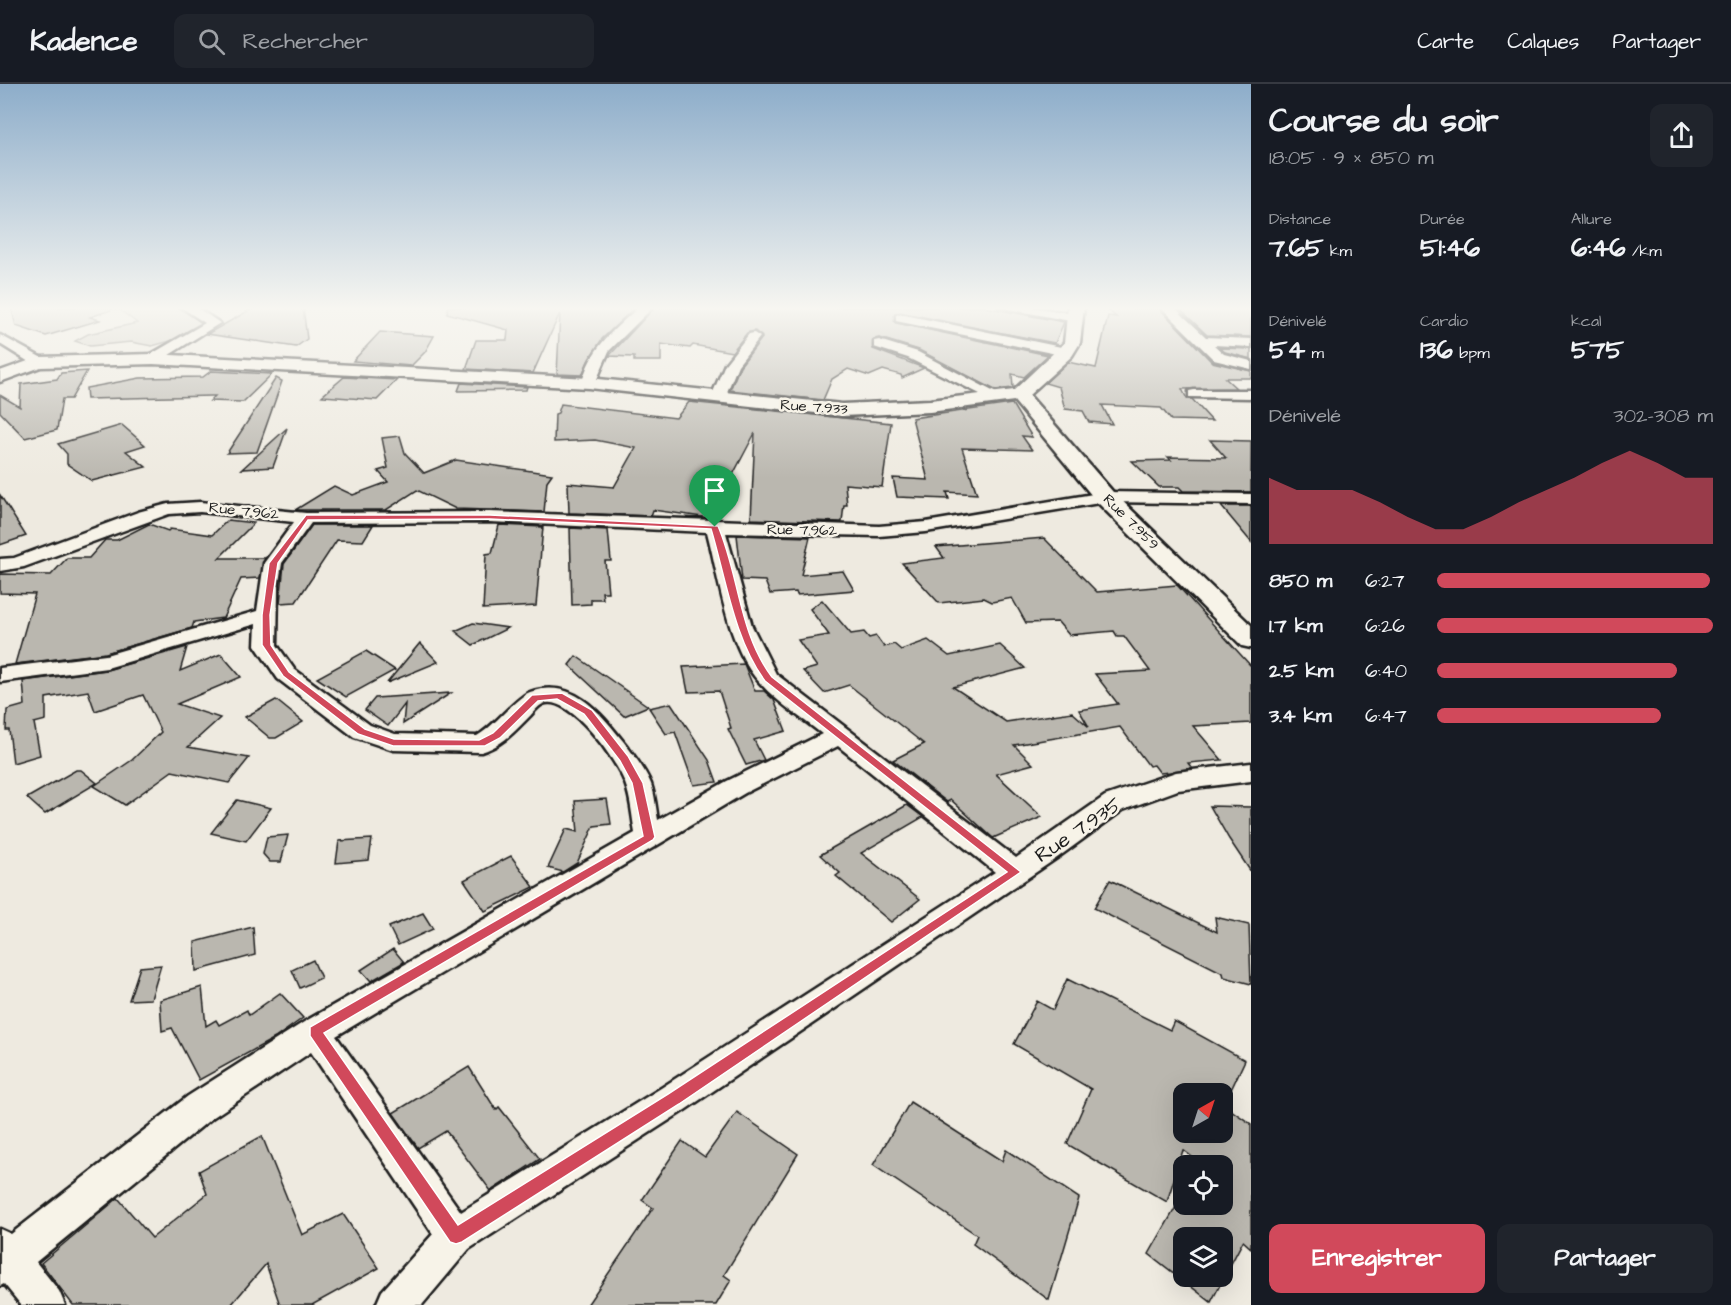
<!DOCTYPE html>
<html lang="fr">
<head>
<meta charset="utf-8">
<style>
  body { margin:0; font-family:"Architects Daughter",sans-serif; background:#20242c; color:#f1f3f6; height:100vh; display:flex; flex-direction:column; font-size:22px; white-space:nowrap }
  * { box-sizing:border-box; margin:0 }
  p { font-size:20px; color:#9ea1a6 }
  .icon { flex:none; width:33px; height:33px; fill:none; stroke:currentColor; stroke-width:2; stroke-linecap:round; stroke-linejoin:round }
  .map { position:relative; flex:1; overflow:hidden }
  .side { display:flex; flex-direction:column; background:#171b24; width:480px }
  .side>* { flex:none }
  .needle { width:39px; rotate:39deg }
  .tools { position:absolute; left:1173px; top:999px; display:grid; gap:12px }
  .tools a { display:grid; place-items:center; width:60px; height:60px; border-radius:12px; background:#171b24; box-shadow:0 6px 24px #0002; font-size:30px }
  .pin { position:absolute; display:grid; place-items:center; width:51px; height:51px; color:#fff; margin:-62px -26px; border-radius:50% 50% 50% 0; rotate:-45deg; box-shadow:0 0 6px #0007 }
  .pin .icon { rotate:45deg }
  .round { display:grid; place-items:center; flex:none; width:63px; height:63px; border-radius:12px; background:#20242c }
  .overview { display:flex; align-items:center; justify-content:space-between; height:102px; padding:0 18px }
  h1 { font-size:33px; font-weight:700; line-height:45px }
  .stats { display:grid; grid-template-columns:repeat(3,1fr); gap:9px; height:102px; padding:6px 18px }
  .stats div { display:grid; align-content:center }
  .stats b { font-size:26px; font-weight:700 }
  .stats small { font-size:16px; font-weight:400 }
  .stats p { font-size:16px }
  .chart { height:168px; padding:12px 18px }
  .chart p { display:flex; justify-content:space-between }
  .chart svg { width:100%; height:108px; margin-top:6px; fill:#d1495b; opacity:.7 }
  .button { display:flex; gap:12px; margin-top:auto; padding:12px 18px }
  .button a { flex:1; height:69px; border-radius:12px; background:#d1495b; color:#fff; font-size:24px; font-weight:700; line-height:69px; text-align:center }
  .button a+a { background:#20242c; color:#f1f3f6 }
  ul { padding:0 18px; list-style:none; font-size:20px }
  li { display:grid; grid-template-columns:96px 72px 1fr; align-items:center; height:45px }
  li i { height:15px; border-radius:8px; background:#d1495b }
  header { display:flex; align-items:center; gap:36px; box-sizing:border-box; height:84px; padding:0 30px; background:#171b24; border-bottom:2px solid #363941 }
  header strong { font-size:28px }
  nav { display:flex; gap:33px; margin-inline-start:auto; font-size:21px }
  .search { width:420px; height:54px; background:#20242c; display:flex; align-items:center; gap:15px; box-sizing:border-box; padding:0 21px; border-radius:12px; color:#9ea1a6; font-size:22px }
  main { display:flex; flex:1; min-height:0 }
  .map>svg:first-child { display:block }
  .green { fill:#cfccc3; stroke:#767470; stroke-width:1.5 }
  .building { fill:#bab7af; stroke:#1c1c1c; stroke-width:1.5; fill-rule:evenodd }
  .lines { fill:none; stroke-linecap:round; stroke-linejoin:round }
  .minor-casing { stroke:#1c1c1c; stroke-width:5 }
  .tertiary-casing { stroke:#1c1c1c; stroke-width:5 }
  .minor { fill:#f7f3e8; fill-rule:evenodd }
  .tertiary { fill:#f7f3e8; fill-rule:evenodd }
  .route { fill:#d1495b; stroke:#fff; stroke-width:1.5; fill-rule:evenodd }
  .labels { text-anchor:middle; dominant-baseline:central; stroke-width:5; stroke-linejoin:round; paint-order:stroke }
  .far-street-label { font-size:15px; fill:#1c1c1c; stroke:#f7f3e8 }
  .near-street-label { font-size:21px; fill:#1c1c1c; stroke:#f7f3e8 }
</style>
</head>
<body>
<header>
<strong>Kadence</strong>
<div class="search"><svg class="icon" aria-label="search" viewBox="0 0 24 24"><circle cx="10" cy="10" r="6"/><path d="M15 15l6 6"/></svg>Rechercher</div>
<nav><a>Carte</a><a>Calques</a><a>Partager</a></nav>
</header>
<main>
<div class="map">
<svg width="1251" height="1221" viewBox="0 0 1251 1221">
  <rect width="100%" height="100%" fill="#eeeae0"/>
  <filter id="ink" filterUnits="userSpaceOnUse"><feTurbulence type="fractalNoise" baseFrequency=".0167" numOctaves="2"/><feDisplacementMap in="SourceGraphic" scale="12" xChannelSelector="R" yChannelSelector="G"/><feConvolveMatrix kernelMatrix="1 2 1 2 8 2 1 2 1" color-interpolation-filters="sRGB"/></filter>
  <g filter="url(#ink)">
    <path class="green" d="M107,223H177L201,237L202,241L181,254L152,262L131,258L90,262L75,257L88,250L137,239L120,226Z"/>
    <g class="building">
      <path d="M11,223H111V226L90,233L100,236L46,252L16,242Z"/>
      <path d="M255,223H303L307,255L296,263L207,250Z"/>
      <path d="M448,223H635L602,255L589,275L582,291L557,290L560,229L533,289L466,285L476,256H507L508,246L447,229Z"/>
      <path d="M655,223H984L1064,238L1055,259L895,229L896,239L1048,271L1024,293L1012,290L1013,304L995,306L919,266L880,254L874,255L873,265L924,284L902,294L901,291L883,286L869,292L848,285L832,295L823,316L730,306L740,282L762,254L755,247L747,249L732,268L693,261L690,264L661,260V277H634V273L609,272Z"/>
      <path d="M1198,223H1251V253L1207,251L1179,224Z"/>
      <path d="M1111,224H1159L1212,278L1251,287V294H1225L1236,304L1182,305L1187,315H1192L1212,337L1171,336L1161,324L1102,321L1112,340L1089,338L1083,327L1065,325L1059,303L1045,299L1068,278L1096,284L1108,232L1116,233L1108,226Z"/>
      <path d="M380,248L434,252L425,268L411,282L353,277Z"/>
      <path d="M1220,264L1251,265V275L1225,268Z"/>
      <path d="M87,287L71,315H62L57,346L25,354L0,328V311L20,323L21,300L57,295L61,289Z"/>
      <path d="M211,287L272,290L243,318L210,317L215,312H211L87,315L86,304L140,294L203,293Z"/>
      <path d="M344,293L397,296L377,316L322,312Z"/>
      <path d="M276,294L282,297L257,368L227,369Z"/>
      <path d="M461,299L527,303L526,306L458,307Z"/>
      <path d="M689,318L891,339L882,403L845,400L847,421H844L842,438L751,435L755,349L710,434L653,426L651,432L569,429L568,399L614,403L636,364L595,356L554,358L555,330L558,329L561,320L676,334Z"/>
      <path d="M1012,320L1032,353L1022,352L1032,366L962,364L977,410L947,408L949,415L897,413L893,394L928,396L912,334Z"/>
      <path d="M122,341L145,361L126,367L146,383L92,397L67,380V370L58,360Z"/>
      <path d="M287,344L273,383L242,385Z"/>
      <path d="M400,352L405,369L424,389L456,376L552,390L547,397L544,428L456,425L417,406L386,426H295L334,402L353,411L388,398L378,387L388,384L382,354Z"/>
      <path d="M1210,356L1251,357V408L1183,407L1179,403H1159L1132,377L1171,376L1168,373L1226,374Z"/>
      <path d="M0,411L26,452L0,461Z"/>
      <path d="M1221,422H1251V458Z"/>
      <path d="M228,436L254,439L219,474H265L260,494L241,495L223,534L194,538L192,544L106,569L15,580L35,510L0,509V490L51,491L67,474H89L105,456H117L149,440L168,447L170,445L212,451Z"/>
      <path d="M312,441H373L363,457L337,456L296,518L280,519L284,480Z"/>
      <path d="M499,441L543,443L536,522L483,525L486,470L492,469Z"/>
      <path d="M570,444L608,446L611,477H605L608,508H602L603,515H591V520L572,521Z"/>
      <path d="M737,451L810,453L801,491L843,487L854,506L797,511L796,508L770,510L765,497L742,496Z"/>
      <path d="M1044,454L1097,508L1177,501L1251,582V639L1193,642L1222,676L1188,679L1192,684L1170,688L1160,689L1154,681L1149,682L1120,643L1014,661L1033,680L996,690L1042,733L993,754L951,716L947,718L893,676L924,660L849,601L824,609L803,587L817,583L798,556L829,551L810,525L822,516L851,550L864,548L869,554L876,552L884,563L894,560L901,566L928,556L949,572L1000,561L1025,584L953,603L1006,638L1072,628L1089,643L1079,626L1118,620L1095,590L1150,587L1124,552H1117L1114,547L1069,551L1058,538L1026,539L1012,514L992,518L984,514L939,519L902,479L944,474L936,463Z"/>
      <path d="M473,539L508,544L473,561L455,547Z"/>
      <path d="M420,559L438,578L387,599Z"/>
      <path d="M187,563L180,587L221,570L241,593L177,620L220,634L188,663L249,674L229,699L172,687L125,721L94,702L132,676L161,648L143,611L95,627L88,607L46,614V636L34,639L40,671L13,679L9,646H6L7,626L25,621L23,597L107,586Z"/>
      <path d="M366,567L395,586L346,613L317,594Z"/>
      <path d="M576,572L648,622L624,632L569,581Z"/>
      <path d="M744,580L755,607H764L774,616L786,647L754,656L764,676L746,681L728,645L731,644L719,607L688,608L683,583Z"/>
      <path d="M451,609L403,640L405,620L388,642L365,626L375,614Z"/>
      <path d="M276,616L303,638L276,654H270L245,633Z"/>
      <path d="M671,619L709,676L717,698L694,701L675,648L666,650L649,624Z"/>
      <path d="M76,686H81L97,699L45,730L27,714Z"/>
      <path d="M607,715L611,740L594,742L577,779L563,788L548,784L566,745L578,748L575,717Z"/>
      <path d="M237,716L271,724L246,757L211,749Z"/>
      <path d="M907,721L923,733L861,769L920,815L891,838L836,792L840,789L820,771Z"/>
      <path d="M1210,722L1251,723V788L1229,755Z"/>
      <path d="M288,751L281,778H270L263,770L267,753Z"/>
      <path d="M372,755L369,776L336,779L339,757Z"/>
      <path d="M511,772L534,803L485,827L464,796Z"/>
      <path d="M1110,796L1217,848L1215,833L1249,841L1251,900L1224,893L1223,889L1094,824Z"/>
      <path d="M423,829L433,845L398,861L389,843Z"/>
      <path d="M253,843L255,871L196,887L195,858Z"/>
      <path d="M393,865L404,878L371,897L361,886Z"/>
      <path d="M313,876L321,894L300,904L292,886Z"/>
      <path d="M161,881L151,915L129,916L140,883Z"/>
      <path d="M1067,895L1170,946L1174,937L1245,976L1229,1010H1184V1048H1222V1020L1251,1040V1164L1243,1157L1211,1218L1149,1170L1180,1116L1184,1120H1222V1082H1204L1183,1066L1167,1118L1094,1076L1067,1060L1091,1005L1014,960L1037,917L1053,926ZM1184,1154H1222V1192H1184Z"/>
      <path d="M202,903L206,942L216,936L219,941L247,926L249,931L280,909L303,934L275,954L199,996L172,944L162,947L160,916Z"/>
      <path d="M469,983L496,1026L499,1023L540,1075L491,1107L446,1047L418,1064L393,1029Z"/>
      <path d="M910,1018L1002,1077L1006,1066L1079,1114L1049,1216L973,1160L977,1151L873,1081Z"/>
      <path d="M737,1028L798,1070L724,1191L731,1196L716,1221H587L653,1124L642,1116L682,1057L705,1073Z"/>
      <path d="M262,1052L302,1151L343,1130L379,1184L312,1221H280L266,1180L231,1221H73L41,1179L118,1114L152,1154L207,1110L199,1087Z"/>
    </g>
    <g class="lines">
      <defs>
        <g id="minor">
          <path d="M181,223H196L220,239L158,278H148V272L205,239Z"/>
          <path d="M639,223H653L609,267L594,302H584L582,299C590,265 614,245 639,223Z"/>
          <path d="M999,223H1031L1075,230L1081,234L1075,238Z"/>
          <path d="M1161,223H1174L1206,253L1251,255V263L1214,261L1224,270L1251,277V285L1214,276Z"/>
          <path d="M900,230L1066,264L1073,268L1066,272L896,237V231Z"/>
          <path d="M754,249L760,253L738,281L725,313L718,317L713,316L711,313L725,280L749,250Z"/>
          <path d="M0,251L44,275L46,278L44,281H34L0,260Z"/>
          <path d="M879,256L918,268L1004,313L997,317L992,316L908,274L874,263V257Z"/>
          <path d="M1194,306H1251V314L1189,313V307Z"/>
          <path d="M1105,408L1251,410V420L1105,418L926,448L879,452L726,449L752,542L776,590L1016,774L1105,712L1176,688L1251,679V697L1178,706L1123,726L1057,774L685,1026L469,1165L422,1221H376L382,1207L433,1150L311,968L212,1034L36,1178L59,1207L65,1221H21L4,1200L0,1202V1145L11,1150L188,1012L304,938L635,749C632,733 631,714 625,699C617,677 569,609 543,620C538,622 533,629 529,633C514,648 502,662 481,668L393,666L354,653L278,595L255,561L256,540L107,584L0,598V584L106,571L257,527L264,479L294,438L200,428L169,430L24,483L0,487V475L14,474L138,428L168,420L200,418L306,429L490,428L879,442L926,438ZM490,438L707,448C719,493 727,565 761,600C778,619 802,634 822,650L727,697L658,736C656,724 655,711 651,700C645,685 633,670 623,657C600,628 572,593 530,608C515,614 495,642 477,652L395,650L370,641L294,585L277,561L278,505L282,479L311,439ZM838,662L995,788L661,1004L461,1128L336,952L745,709Z"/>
        </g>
        <path id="tertiary" d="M1068,223H1084L1080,259L1072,272L1029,311L1113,408L1251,541V564L1242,562L1097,418L1014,317L930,328L842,332L589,304L153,280L41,283L0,298V287L39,273L153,270L589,294L842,320L930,316L1014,306L1064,259Z"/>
      </defs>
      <use href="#minor" class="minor-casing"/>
      <use href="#tertiary" class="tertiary-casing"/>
      <use href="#minor" class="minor"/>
      <use href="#tertiary" class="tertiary"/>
    </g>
  </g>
  <linearGradient id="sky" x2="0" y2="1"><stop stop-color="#8dadca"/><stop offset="0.57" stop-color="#f7f6f1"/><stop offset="1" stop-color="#f7f6f1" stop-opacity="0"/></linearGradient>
  <rect width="1251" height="394" fill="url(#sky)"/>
  <path class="route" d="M306,431H490L718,442C739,490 739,550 772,593L1021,788L679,1020L462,1158L456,1160L450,1158L310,952V943L643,752L632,699L620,677L584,630L557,615L538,617L500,654L485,662H393L358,650L283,592L262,561V531L269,479ZM490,435L711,445C726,495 734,555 765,597L1007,788L668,1010L458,1141L324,949L653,756L655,753L643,699L628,672L592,626L562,609L532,611L493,649L479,656L394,655L365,645L289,588L271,561L270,531L278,479L308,436Z"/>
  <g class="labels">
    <g class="far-street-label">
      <text transform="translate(814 323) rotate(4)">Rue 7.933</text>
      <text transform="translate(244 427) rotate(6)">Rue 7.962</text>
      <text transform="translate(1131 438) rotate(45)">Rue 7.959</text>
      <text transform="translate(802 446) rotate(1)">Rue 7.962</text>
    </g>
    <g class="near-street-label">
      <text transform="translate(1078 746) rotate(-34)">Rue 7.935</text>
    </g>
  </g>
</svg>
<div class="tools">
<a><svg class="needle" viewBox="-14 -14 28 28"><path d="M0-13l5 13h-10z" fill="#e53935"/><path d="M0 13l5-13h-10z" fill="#9ea1a6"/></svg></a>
<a><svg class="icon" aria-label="locate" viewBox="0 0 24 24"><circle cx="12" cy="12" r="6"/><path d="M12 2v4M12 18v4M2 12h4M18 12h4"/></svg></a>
<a><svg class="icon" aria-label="layers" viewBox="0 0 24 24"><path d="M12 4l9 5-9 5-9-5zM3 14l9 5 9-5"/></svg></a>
</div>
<div class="pin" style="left:715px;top:443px;background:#1e9e55"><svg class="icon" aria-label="arrive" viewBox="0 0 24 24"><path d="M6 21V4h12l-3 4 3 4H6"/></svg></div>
</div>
<section class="side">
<div class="overview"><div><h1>Course du soir</h1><p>18:05 · 9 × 850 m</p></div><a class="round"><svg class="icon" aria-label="share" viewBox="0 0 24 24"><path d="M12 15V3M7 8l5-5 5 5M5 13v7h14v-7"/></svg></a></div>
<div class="stats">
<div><p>Distance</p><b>7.65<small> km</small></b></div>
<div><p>Durée</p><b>51:46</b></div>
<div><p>Allure</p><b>6:46<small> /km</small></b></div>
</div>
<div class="stats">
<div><p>Dénivelé</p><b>54<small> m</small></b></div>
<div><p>Cardio</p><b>136<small> bpm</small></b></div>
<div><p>kcal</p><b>575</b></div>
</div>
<div class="chart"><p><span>Dénivelé</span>302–308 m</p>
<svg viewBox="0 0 160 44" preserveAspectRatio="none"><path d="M0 44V17L10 22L20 22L30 22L40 27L50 33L60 38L70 38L80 33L90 27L100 22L110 17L120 11L130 6L140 11L150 17L160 17V44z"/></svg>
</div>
<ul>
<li><b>850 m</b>6:27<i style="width:99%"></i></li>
<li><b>1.7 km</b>6:26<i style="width:100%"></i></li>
<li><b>2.5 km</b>6:40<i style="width:87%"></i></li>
<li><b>3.4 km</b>6:47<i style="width:81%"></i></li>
</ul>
<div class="button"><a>Enregistrer</a><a>Partager</a></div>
</section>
</main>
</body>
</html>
